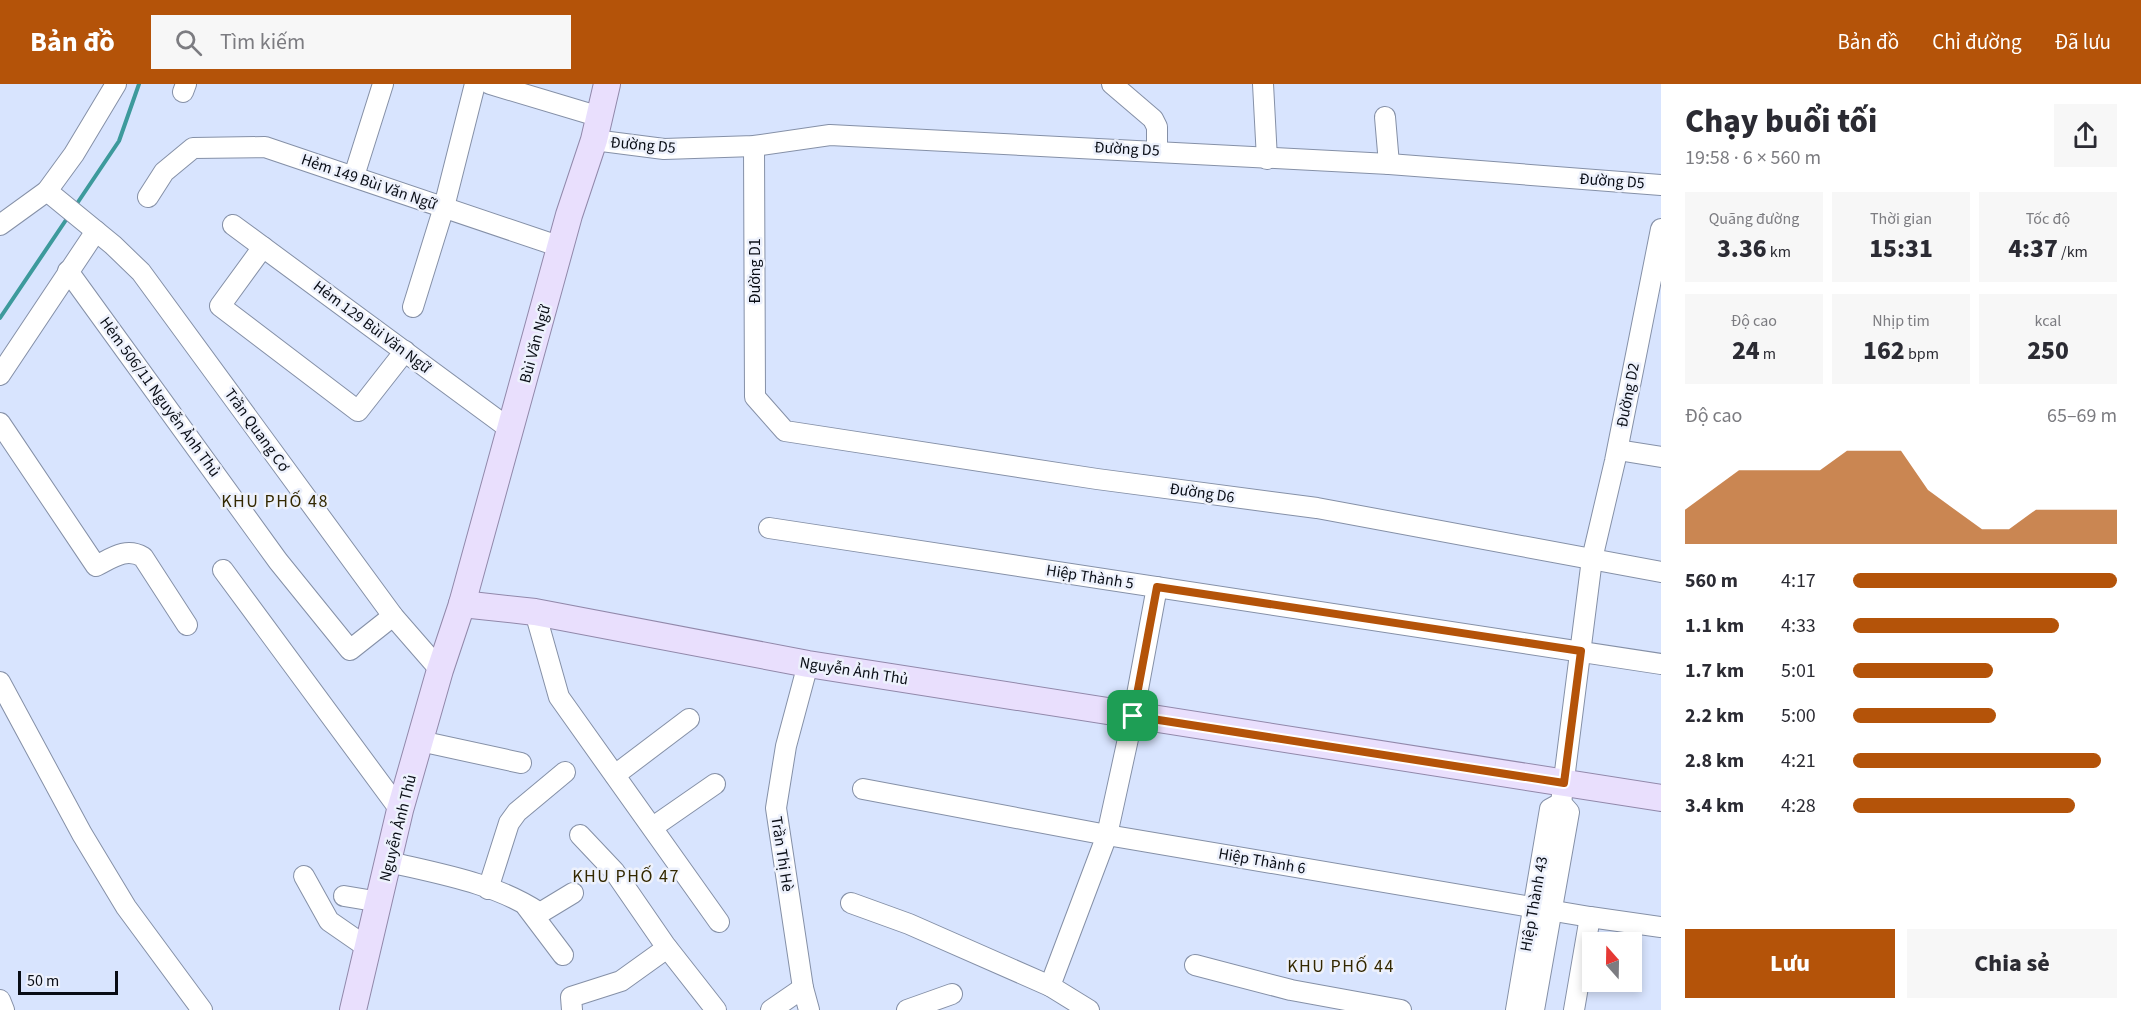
<!DOCTYPE html>
<html lang="vi">
<head>
<meta charset="utf-8">
<style>
  body { margin:0; font-family:"Source Sans 3",sans-serif; background:#f7f7f7; color:#2b2b33; height:100vh; display:flex; flex-direction:column; font-size:22px; white-space:nowrap }
  * { box-sizing:border-box; margin:0 }
  p { font-size:20px; color:#7c7c81 }
  .icon { flex:none; width:33px; height:33px; fill:none; stroke:currentColor; stroke-width:2; stroke-linecap:round; stroke-linejoin:round }
  .map { position:relative; flex:1; overflow:hidden }
  .side { display:flex; flex-direction:column; background:#fff; width:480px }
  .side>* { flex:none }
  .needle { width:39px; rotate:340deg }
  .fabs { position:absolute; left:1582px; top:848px; display:grid; gap:12px }
  .fabs a { display:grid; place-items:center; width:60px; height:60px; border-radius:0px; background:#fff; box-shadow:0 3px 9px #0003; font-size:30px }
  .scale { position:absolute; left:18px; bottom:15px; width:100px; box-sizing:border-box; padding-left:6px; border:3px solid #090d15; border-top:0; font-size:16px; line-height:21px; white-space:nowrap; color:#090d15; -webkit-text-stroke:4px #edf1fc; paint-order:stroke }
  .pin { position:absolute; display:grid; place-items:center; width:51px; height:51px; color:#fff; margin:-26px; border-radius:12px; box-shadow:0 3px 9px #0006 }
  .round { display:grid; place-items:center; flex:none; width:63px; height:63px; border-radius:0px; background:#f7f7f7 }
  .summary { display:flex; align-items:center; justify-content:space-between; height:102px; padding:0 24px }
  h1 { font-size:33px; font-weight:800; line-height:45px }
  .metrics { display:grid; grid-template-columns:repeat(3,1fr); gap:9px; height:102px; padding:6px 24px }
  .metrics div { display:grid; align-content:center; border-radius:0px; background:#f7f7f7; text-align:center }
  .metrics b { font-size:26px; font-weight:800 }
  .metrics small { font-size:16px; font-weight:400 }
  .metrics p { font-size:16px }
  .chart { height:168px; padding:12px 24px }
  .chart p { display:flex; justify-content:space-between }
  .chart svg { width:100%; height:108px; margin-top:6px; fill:#b45309; opacity:.7 }
  .button { display:flex; gap:12px; margin-top:auto; padding:12px 24px }
  .button a { flex:1; height:69px; border-radius:0px; background:#b45309; color:#fff; font-size:24px; font-weight:800; line-height:69px; text-align:center }
  .button a+a { background:#f7f7f7; color:#2b2b33 }
  ul { padding:0 24px; list-style:none; font-size:20px }
  li { display:grid; grid-template-columns:96px 72px 1fr; align-items:center; height:45px }
  li i { height:15px; border-radius:8px; background:#b45309 }
  header { display:flex; align-items:center; gap:36px; box-sizing:border-box; height:84px; padding:0 30px; background:#b45309; color:#fff }
  header strong { font-size:28px }
  nav { display:flex; gap:33px; margin-inline-start:auto; font-size:21px }
  .search { width:420px; height:54px; background:#f7f7f7; display:flex; align-items:center; gap:15px; box-sizing:border-box; padding:0 21px; border-radius:0px; color:#7c7c81; font-size:22px }
  main { display:flex; flex:1; min-height:0 }
  .map>svg:first-child { display:block }
  .lines { fill:none; stroke-linecap:round; stroke-linejoin:round }
  .stream { stroke:#3d9a9c; stroke-width:4 }
  .minor-casing { stroke:#8590a7; stroke-width:22 }
  .major-casing { stroke:#9188aa; stroke-width:28 }
  .minor { stroke:#fff; stroke-width:20 }
  .major { stroke:#e9dffd; stroke-width:26 }
  .route-casing { stroke:#fff; stroke-width:12 }
  .route { stroke:#b45309; stroke-width:8 }
  .labels { text-anchor:middle; dominant-baseline:central; stroke-width:5; stroke-linejoin:round; paint-order:stroke }
  .street-label { font-size:16px; fill:#090d15; stroke:#edf1fc }
  .neighbourhood-label { font-size:18px; letter-spacing:1.5px; fill:#332800; stroke:#edf1fc }
</style>
</head>
<body>
<header>
<strong>Bản đồ</strong>
<div class="search"><svg class="icon" aria-label="search" viewBox="0 0 24 24"><circle cx="10" cy="10" r="6"/><path d="M15 15l6 6"/></svg>Tìm kiếm</div>
<nav><a>Bản đồ</a><a>Chỉ đường</a><a>Đã lưu</a></nav>
</header>
<main>
<div class="map">
<svg width="1661" height="926" viewBox="0 0 1661 926">
  <rect width="100%" height="100%" fill="#d8e4fe"/>
  <g class="lines">
    <g class="stream">
      <path d="M76,121L119,57L139,0"/>
      <path d="M0,234L68,133"/>
    </g>
    <defs>
      <g id="minor">
        <path d="M490,0L597,32"/>
        <path d="M1112,0L1153,35L1157,43V67"/>
        <path d="M1263,0L1267,75"/>
        <path d="M183,8L186,0"/>
        <path d="M1385,33L1389,80"/>
        <path d="M594,56L664,65L754,62L830,51L1389,80L1661,101"/>
        <path d="M754,62L755,313L785,347L1097,395L1317,424L1661,488"/>
        <path d="M354,92L383,0"/>
        <path d="M47,107L113,161L141,188L393,532L440,586"/>
        <path d="M148,113L164,88L193,64L265,63L561,163"/>
        <path d="M0,141L47,107L74,70L116,0"/>
        <path d="M233,141L511,346"/>
        <path d="M263,163L220,222L358,327L405,267"/>
        <path d="M68,187L278,477L350,566L393,532"/>
        <path d="M413,223L444,123L475,0"/>
        <path d="M0,291L96,147"/>
        <path d="M0,339L96,482C112,474 126,463 143,473L187,541"/>
        <path d="M1618,366L1661,373"/>
        <path d="M769,444L1661,580"/>
        <path d="M223,486L400,726"/>
        <path d="M535,528L559,613L719,838"/>
        <path d="M808,580L786,662L776,724L803,904L809,926"/>
        <path d="M0,598L82,750L126,823L202,926"/>
        <path d="M420,657L521,679"/>
        <path d="M615,691L689,635"/>
        <path d="M863,705L1107,751L1590,833L1661,843"/>
        <path d="M1561,719L1592,475L1615,377L1661,145"/>
        <path d="M653,743L715,700"/>
        <path d="M580,751L614,787L665,861L716,926"/>
        <path d="M389,778C440,790 495,799 540,829L573,809"/>
        <path d="M304,792L329,837L368,864"/>
        <path d="M488,805L509,739L517,728L565,688"/>
        <path d="M344,812L380,818"/>
        <path d="M851,819L909,840L1050,902"/>
        <path d="M526,822L563,871"/>
        <path d="M1195,881L1291,906L1401,926"/>
        <path d="M0,916L4,926"/>
        <path d="M572,926L571,913L621,897L667,864"/>
        <path d="M771,926L803,904"/>
        <path d="M907,926L952,910"/>
        <path d="M1089,926L1050,902L1107,751L1133,632L1157,503"/>
        <path d="M1516,926L1550,725L1561,719"/>
        <path d="M1534,926L1569,728L1561,719"/>
        <path d="M1574,926L1590,833"/>
      </g>
      <g id="major">
        <path d="M462,520L535,528L808,580L1661,714"/>
        <path d="M353,926L400,726L440,586L462,520L569,131L594,56L607,0"/>
      </g>
    </defs>
    <use href="#minor" class="minor-casing"/>
    <use href="#major" class="major-casing"/>
    <use href="#minor" class="minor"/>
    <use href="#major" class="major"/>
  </g>
  <g class="lines">
    <defs>
      <path id="route" d="M1157,503L1581,567L1564,699L1133,632Z"/>
    </defs>
    <use href="#route" class="route-casing"/>
    <use href="#route" class="route"/>
  </g>
  <g class="labels">
    <g class="street-label">
      <text transform="translate(643 61) rotate(5)">Đường D5</text>
      <text transform="translate(1127 65) rotate(3)">Đường D5</text>
      <text transform="translate(1612 97) rotate(4)">Đường D5</text>
      <text transform="translate(369 98) rotate(19)">Hẻm 149 Bùi Văn Ngữ</text>
      <text transform="translate(755 187) rotate(-90)">Đường D1</text>
      <text transform="translate(372 243) rotate(37)">Hẻm 129 Bùi Văn Ngữ</text>
      <text transform="translate(535 260) rotate(-75)">Bùi Văn Ngữ</text>
      <text transform="translate(1628 311) rotate(-79)">Đường D2</text>
      <text transform="translate(160 313) rotate(54)">Hẻm 506/11 Nguyễn Ảnh Thủ</text>
      <text transform="translate(257 346) rotate(54)">Trần Quang Cơ</text>
      <text transform="translate(1202 409) rotate(8)">Đường D6</text>
      <text transform="translate(1090 493) rotate(9)">Hiệp Thành 5</text>
      <text transform="translate(854 587) rotate(9)">Nguyễn Ảnh Thủ</text>
      <text transform="translate(398 744) rotate(-76)">Nguyễn Ảnh Thủ</text>
      <text transform="translate(782 770) rotate(81)">Trần Thị Hè</text>
      <text transform="translate(1262 777) rotate(10)">Hiệp Thành 6</text>
      <text transform="translate(1534 820) rotate(-80)">Hiệp Thành 43</text>
    </g>
    <g class="neighbourhood-label">
      <text x="275" y="417">KHU PHỐ 48</text>
      <text x="626" y="792">KHU PHỐ 47</text>
      <text x="1341" y="882">KHU PHỐ 44</text>
    </g>
  </g>
</svg>
<div class="fabs">
<a><svg class="needle" viewBox="-14 -14 28 28"><path d="M0-13l5 13h-10z" fill="#e53935"/><path d="M0 13l5-13h-10z" fill="#7c7c81"/></svg></a>
</div>
<div class="scale">50 m</div>
<div class="pin" style="left:1133px;top:632px;background:#1e9e55"><svg class="icon" aria-label="arrive" viewBox="0 0 24 24"><path d="M6 21V4h12l-3 4 3 4H6"/></svg></div>
</div>
<section class="side">
<div class="summary"><div><h1>Chạy buổi tối</h1><p>19:58 · 6 × 560 m</p></div><a class="round"><svg class="icon" aria-label="share" viewBox="0 0 24 24"><path d="M12 15V3M7 8l5-5 5 5M5 13v7h14v-7"/></svg></a></div>
<div class="metrics">
<div><p>Quãng đường</p><b>3.36<small> km</small></b></div>
<div><p>Thời gian</p><b>15:31</b></div>
<div><p>Tốc độ</p><b>4:37<small> /km</small></b></div>
</div>
<div class="metrics">
<div><p>Độ cao</p><b>24<small> m</small></b></div>
<div><p>Nhịp tim</p><b>162<small> bpm</small></b></div>
<div><p>kcal</p><b>250</b></div>
</div>
<div class="chart"><p><span>Độ cao</span>65–69 m</p>
<svg viewBox="0 0 160 44" preserveAspectRatio="none"><path d="M0 44V30L10 22L20 14L30 14L40 14L50 14L60 6L70 6L80 6L90 22L100 30L110 38L120 38L130 30L140 30L150 30L160 30V44z"/></svg>
</div>
<ul>
<li><b>560 m</b>4:17<i style="width:100%"></i></li>
<li><b>1.1 km</b>4:33<i style="width:78%"></i></li>
<li><b>1.7 km</b>5:01<i style="width:53%"></i></li>
<li><b>2.2 km</b>5:00<i style="width:54%"></i></li>
<li><b>2.8 km</b>4:21<i style="width:94%"></i></li>
<li><b>3.4 km</b>4:28<i style="width:84%"></i></li>
</ul>
<div class="button"><a>Lưu</a><a>Chia sẻ</a></div>
</section>
</main>
</body>
</html>
